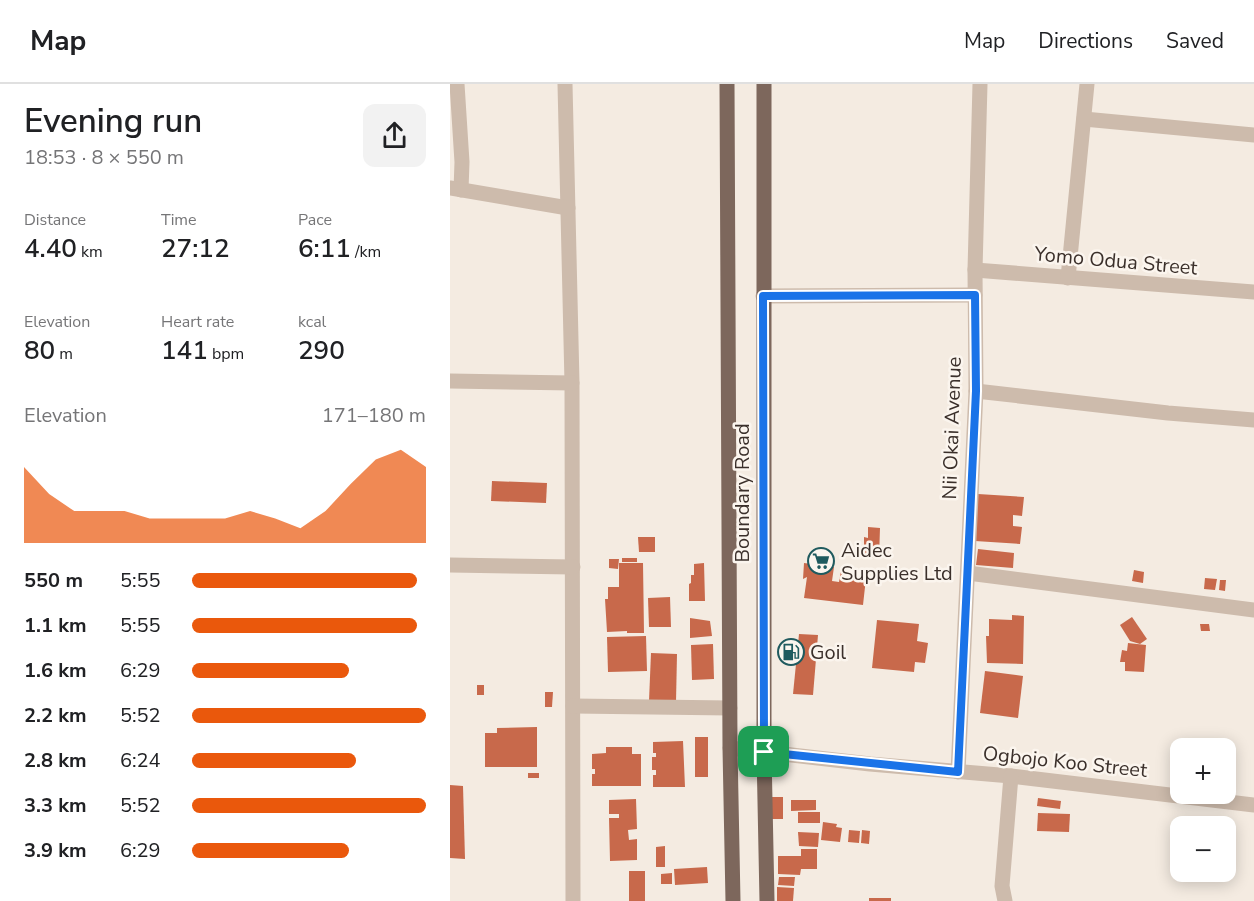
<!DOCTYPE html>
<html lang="en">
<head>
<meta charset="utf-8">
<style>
  body { margin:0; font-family:"Nunito Sans",sans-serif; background:#f2f2f2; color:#202124; height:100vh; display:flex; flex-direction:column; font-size:22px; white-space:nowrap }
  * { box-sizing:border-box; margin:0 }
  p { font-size:20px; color:#757577 }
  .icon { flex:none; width:33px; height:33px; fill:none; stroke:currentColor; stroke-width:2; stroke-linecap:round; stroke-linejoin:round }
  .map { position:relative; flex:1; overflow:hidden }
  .details { display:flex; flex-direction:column; background:#fff; width:450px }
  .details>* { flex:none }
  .controls { position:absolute; left:720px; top:654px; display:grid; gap:12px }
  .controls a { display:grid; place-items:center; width:66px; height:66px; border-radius:12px; background:#fff; box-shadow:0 3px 15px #0003; font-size:30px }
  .pin { position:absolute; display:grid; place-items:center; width:51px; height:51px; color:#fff; margin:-26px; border-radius:12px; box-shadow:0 3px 9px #0006 }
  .round { display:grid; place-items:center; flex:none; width:63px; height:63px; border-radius:12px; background:#f2f2f2 }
  .overview { display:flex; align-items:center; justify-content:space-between; height:102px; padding:0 24px }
  h1 { font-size:33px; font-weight:600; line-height:45px }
  .stats { display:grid; grid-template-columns:repeat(3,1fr); gap:9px; height:102px; padding:6px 24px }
  .stats div { display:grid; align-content:center }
  .stats b { font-size:26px; font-weight:600 }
  .stats small { font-size:16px; font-weight:400 }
  .stats p { font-size:16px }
  .chart { height:168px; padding:12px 24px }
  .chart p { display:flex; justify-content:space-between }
  .chart svg { width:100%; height:108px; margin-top:6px; fill:#ea580c; opacity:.7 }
  ul { padding:0 24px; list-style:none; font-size:20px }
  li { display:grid; grid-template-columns:96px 72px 1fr; align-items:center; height:45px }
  li i { height:15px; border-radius:8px; background:#ea580c }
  header { display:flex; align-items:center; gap:36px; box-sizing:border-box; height:84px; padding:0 30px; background:#fff; border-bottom:2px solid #e0e0e0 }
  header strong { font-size:28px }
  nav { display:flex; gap:33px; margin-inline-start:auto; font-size:21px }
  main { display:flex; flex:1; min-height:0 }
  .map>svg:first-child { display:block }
  .building { fill:#c8694b }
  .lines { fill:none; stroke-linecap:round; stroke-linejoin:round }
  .minor { stroke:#cdbbac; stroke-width:15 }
  .major { stroke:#7d675c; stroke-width:15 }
  .route-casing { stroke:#fff; stroke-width:12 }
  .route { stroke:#1a73e8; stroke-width:8 }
  .labels { text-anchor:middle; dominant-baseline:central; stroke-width:5; stroke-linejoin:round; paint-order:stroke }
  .street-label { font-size:20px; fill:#3b302b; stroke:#fbf5ee }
  .poi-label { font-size:20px; fill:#3b302b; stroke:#fbf5ee; text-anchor:start }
</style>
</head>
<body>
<header>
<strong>Map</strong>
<nav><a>Map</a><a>Directions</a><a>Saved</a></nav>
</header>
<main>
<section class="details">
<div class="overview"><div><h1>Evening run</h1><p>18:53 · 8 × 550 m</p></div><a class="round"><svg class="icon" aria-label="share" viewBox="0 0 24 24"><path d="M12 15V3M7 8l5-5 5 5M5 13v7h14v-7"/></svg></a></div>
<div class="stats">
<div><p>Distance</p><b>4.40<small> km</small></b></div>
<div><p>Time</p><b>27:12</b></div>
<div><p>Pace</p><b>6:11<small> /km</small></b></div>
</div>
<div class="stats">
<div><p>Elevation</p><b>80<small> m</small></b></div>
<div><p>Heart rate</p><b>141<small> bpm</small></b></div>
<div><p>kcal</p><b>290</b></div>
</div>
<div class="chart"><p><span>Elevation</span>171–180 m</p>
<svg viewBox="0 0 160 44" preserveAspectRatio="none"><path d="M0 44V13L10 24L20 31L30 31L40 31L50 34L60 34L70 34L80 34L90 31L100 34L110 38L120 31L130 20L140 10L150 6L160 13V44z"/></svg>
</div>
<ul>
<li><b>550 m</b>5:55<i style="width:96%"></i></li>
<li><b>1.1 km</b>5:55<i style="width:96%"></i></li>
<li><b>1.6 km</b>6:29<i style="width:67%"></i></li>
<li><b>2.2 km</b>5:52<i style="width:100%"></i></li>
<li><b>2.8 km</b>6:24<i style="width:70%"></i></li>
<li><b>3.3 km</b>5:52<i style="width:100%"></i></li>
<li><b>3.9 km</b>6:29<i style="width:67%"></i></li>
</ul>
</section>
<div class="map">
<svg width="804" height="817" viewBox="0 0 804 817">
  <rect width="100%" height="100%" fill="#f4ebe1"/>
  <g class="building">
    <path d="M42,397L97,399L96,419L41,417Z"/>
    <path d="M528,410L574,413L572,432L563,431V442L572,443L570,460L525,457Z"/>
    <path d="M418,443L430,444L429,474H414V453L418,454Z"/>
    <path d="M188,453H205V468H189Z"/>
    <path d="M528,465L564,469L563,484L526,481Z"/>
    <rect x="172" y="474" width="15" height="4"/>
    <path d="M159,475H169L168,485L159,484Z"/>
    <path d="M169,479H193L194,549H177V547L157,548L155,515H158V503H169Z"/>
    <path d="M254,479L255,517H239V500L241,499V491H244V480Z"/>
    <path d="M354,479L384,483L382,497L389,498L391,487L398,488V492L416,494L413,521L354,514L357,493L353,495Z"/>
    <path d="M684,486L694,488L693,499L682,497Z"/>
    <path d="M755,494L767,495L765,506L754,505Z"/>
    <path d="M770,496H776L775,507L769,506Z"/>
    <path d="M220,513L221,543H199L198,514Z"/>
    <path d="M562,531L574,532L573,580L537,579L536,552H539V535L562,536Z"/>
    <path d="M682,533L697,555L690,560L680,557L670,541Z"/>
    <path d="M240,534L260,537L262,552L240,554Z"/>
    <path d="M427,536L469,540L467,557L478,559L475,579L465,578L464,588L422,584Z"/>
    <path d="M750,540H759L760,547H751Z"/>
    <path d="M349,550L368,551L363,611L343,610Z"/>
    <path d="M196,552L197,587L158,588L157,553Z"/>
    <path d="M678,559L696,561L694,588L675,587V578H670L672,566L677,567Z"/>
    <path d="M263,560L264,595L242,596L241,561Z"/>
    <path d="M201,569L227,570L226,618L199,617Z"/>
    <path d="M535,587L573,592L568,634L530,629Z"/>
    <rect x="27" y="601" width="7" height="10"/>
    <path d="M95,608H103L102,623H95Z"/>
    <path d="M87,643V683H35V649H47V644Z"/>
    <rect x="245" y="653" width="13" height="40"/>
    <path d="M233,657L235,703H203V691H206V686H202V673H206V669H203V658Z"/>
    <path d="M156,663H182V670H191V702H142V690H145V685H142V670L156,669Z"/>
    <rect x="78" y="689" width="11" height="5"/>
    <path d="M0,701L13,702L15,775L0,774Z"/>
    <path d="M318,713H333V735H317Z"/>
    <path d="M588,714L611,717L610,725L587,722Z"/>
    <path d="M186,715L187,745L178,746L179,756L187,755V776L160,777L159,734H169V730H159V716Z"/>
    <path d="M341,716H366V726L341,727Z"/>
    <rect x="348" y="728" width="22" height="11"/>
    <path d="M588,729L620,730L619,748L587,747Z"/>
    <path d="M373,738L387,740L386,743L392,744L390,758L371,756Z"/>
    <path d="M399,746L410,747L409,759L398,758Z"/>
    <path d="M412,746L420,747L419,760L411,759Z"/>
    <path d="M348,748L369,749L368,763L349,762Z"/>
    <path d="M215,762V783H206V763Z"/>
    <path d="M351,765H367V785H351L350,791L328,790V772H351Z"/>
    <path d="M257,783L258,799L225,801L224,785Z"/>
    <rect x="179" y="787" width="16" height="30"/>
    <path d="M222,789V800H211V790Z"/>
    <path d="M329,793H345L344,802L328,801Z"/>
    <path d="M327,803L344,804L343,817H327Z"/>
    <rect x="419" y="814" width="22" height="3"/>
  </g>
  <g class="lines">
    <g class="minor">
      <path d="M7,0L12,78L11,106"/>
      <path d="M115,0L122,299L123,817"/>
      <path d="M634,35L804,51"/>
      <path d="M0,104L118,124"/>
      <path d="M525,186L804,208"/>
      <path d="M618,194L637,0"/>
      <path d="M313,212L525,211"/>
      <path d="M0,297L122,299"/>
      <path d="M526,307L718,329L804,336"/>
      <path d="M0,481L123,483"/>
      <path d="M518,489L804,526"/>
      <path d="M123,622L280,624"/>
      <path d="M280,664L420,680L561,692L804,721"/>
      <path d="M508,688L526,307L525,186L530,0"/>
      <path d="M555,817L552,802L561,692"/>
    </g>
    <g class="major">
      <path d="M277,0L280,664L283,817"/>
      <path d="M314,0V668L317,817"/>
    </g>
  </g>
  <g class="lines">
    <defs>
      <path id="route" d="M525,211L526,307L508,688L314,668L313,212Z"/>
    </defs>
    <use href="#route" class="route-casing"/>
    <use href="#route" class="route"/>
  </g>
  <defs>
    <symbol id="supermarket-ring" viewBox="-11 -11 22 22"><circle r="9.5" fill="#fbf5ee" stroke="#1f5a5e" stroke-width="1.5"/><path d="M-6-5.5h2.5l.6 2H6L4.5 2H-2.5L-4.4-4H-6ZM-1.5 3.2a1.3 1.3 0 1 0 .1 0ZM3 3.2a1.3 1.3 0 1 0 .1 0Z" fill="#1f5a5e"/></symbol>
    <symbol id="fuel-ring" viewBox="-11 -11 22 22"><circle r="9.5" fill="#fbf5ee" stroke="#1f5a5e" stroke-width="1.5"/><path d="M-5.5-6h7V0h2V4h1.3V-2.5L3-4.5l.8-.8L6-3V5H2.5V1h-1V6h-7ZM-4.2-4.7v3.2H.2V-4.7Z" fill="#1f5a5e"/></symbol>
  </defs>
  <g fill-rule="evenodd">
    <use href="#supermarket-ring" x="356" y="462" width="30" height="30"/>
    <use href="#fuel-ring" x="326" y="553" width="30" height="30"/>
  </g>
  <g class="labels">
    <g class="street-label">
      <text transform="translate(666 177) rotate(5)">Yomo Odua Street</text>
      <text transform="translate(502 344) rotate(-88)">Nii Okai Avenue</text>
      <text transform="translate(292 409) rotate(-90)">Boundary Road</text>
      <text transform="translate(615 678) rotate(6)">Ogbojo Koo Street</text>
    </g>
    <g class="poi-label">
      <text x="391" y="466">Aidec<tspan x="391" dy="23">Supplies Ltd</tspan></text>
      <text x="360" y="568">Goil</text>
    </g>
  </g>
</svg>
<div class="controls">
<a>+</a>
<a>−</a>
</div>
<div class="pin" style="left:314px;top:668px;background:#1e9e55"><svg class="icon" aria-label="arrive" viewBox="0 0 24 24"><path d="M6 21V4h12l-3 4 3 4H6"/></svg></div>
</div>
</main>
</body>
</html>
